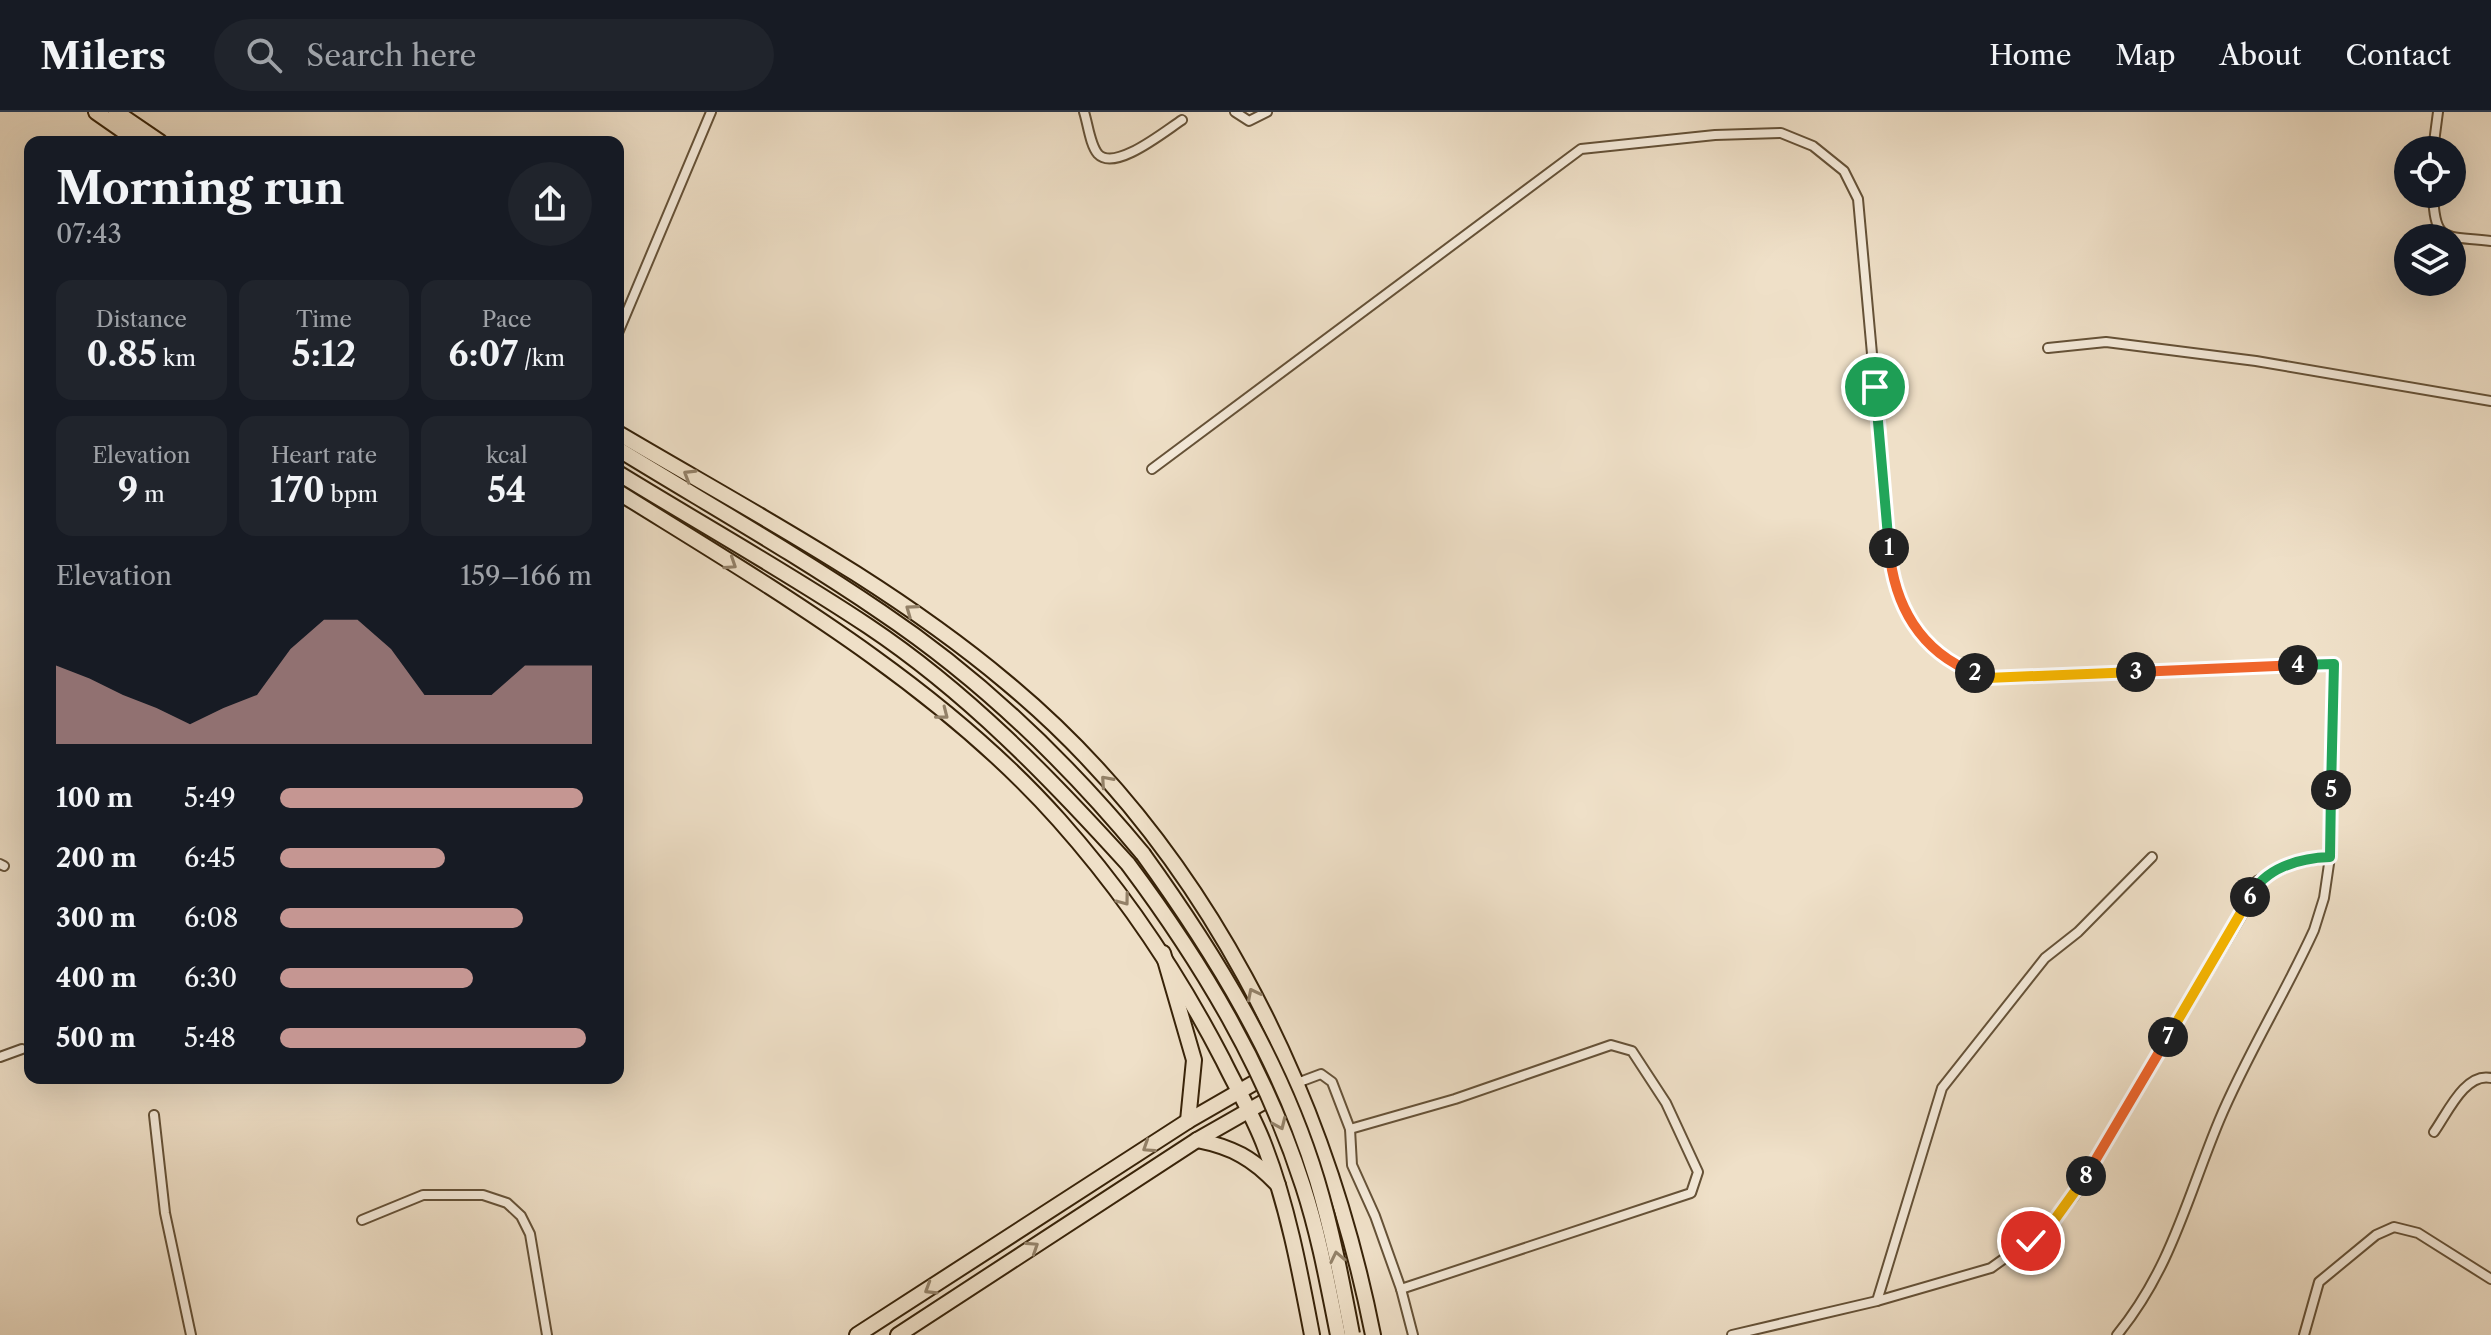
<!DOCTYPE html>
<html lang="en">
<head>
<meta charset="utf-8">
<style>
  body { margin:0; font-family:"Libre Caslon Text",serif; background:#20242c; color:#f1f3f6; height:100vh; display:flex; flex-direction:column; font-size:30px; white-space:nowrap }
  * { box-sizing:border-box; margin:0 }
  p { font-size:26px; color:#9ea1a6 }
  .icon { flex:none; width:44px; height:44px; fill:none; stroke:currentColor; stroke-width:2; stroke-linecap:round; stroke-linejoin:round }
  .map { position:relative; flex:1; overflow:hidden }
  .side { position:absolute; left:24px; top:24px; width:600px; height:948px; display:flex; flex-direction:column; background:#171b24; border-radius:16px; box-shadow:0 8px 32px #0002 }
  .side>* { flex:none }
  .controls { position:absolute; left:2394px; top:24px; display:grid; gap:16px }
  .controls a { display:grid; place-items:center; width:72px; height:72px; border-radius:50%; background:#171b24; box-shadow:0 8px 32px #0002; font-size:40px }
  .pin { position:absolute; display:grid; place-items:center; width:68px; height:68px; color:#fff; margin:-34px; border:4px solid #fff; border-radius:50%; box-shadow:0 2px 8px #0007 }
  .km { position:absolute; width:40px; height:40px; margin:-20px; border-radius:50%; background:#222; color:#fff; font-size:22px; line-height:40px; text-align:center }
  .round { display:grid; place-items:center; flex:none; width:84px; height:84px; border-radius:42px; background:#20242c }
  .overview { display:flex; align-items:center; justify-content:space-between; height:136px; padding:0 32px }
  h1 { font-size:44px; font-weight:700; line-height:60px }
  .stats { display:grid; grid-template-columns:repeat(3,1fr); gap:12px; height:136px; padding:8px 32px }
  .stats div { display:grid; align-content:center; border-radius:16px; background:#20242c; text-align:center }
  .stats b { font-size:34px; font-weight:700 }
  .stats small { font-size:22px; font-weight:400 }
  .stats p { font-size:22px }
  .chart { height:224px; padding:16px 32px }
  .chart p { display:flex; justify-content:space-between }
  .chart svg { width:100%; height:144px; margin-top:8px; fill:#c59692; opacity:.7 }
  ul { padding:0 32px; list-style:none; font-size:26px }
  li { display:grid; grid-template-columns:128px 96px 1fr; align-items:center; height:60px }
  li i { height:20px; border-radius:10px; background:#c59692 }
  header { display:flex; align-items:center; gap:48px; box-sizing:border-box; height:112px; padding:0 40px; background:#171b24; border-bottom:2px solid #363941 }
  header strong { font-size:38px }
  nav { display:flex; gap:44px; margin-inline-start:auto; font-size:28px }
  .search { width:560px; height:72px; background:#20242c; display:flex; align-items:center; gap:20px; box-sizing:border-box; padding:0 28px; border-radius:44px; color:#9ea1a6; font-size:30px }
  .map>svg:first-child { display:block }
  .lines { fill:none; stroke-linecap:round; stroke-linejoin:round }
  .minor-casing { stroke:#655238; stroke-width:12 }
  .primary-casing { stroke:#372208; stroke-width:18 }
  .trunk-casing { stroke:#372208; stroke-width:18 }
  .minor { stroke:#f5ebdb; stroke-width:8 }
  .primary { stroke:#efe0c8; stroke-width:14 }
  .trunk { stroke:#efe0c8; stroke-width:14 }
  .trunk-bridge-casing { stroke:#372208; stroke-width:18; stroke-linecap:butt }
  .trunk-bridge { stroke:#efe0c8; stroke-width:14 }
  .oneway { stroke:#938168 }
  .split-1-casing { stroke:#fff; stroke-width:16 }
  .split-2-casing { stroke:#fff; stroke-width:16 }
  .split-3-casing { stroke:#fff; stroke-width:16 }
  .split-4-casing { stroke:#fff; stroke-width:16 }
  .split-5-casing { stroke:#fff; stroke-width:16 }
  .split-6-casing { stroke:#fff; stroke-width:16 }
  .split-7-casing { stroke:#fff; stroke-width:16 }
  .split-8-casing { stroke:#fff; stroke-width:16 }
  .split-9-casing { stroke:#fff; stroke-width:16 }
  .split-1 { stroke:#22a559; stroke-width:10 }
  .split-2 { stroke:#f0652b; stroke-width:10 }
  .split-3 { stroke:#f5b400; stroke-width:10 }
  .split-4 { stroke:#f0652b; stroke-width:10 }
  .split-5 { stroke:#22a559; stroke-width:10 }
  .split-6 { stroke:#22a559; stroke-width:10 }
  .split-7 { stroke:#f5b400; stroke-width:10 }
  .split-8 { stroke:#f0652b; stroke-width:10 }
  .split-9 { stroke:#f5b400; stroke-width:10 }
</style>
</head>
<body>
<header>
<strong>Milers</strong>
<div class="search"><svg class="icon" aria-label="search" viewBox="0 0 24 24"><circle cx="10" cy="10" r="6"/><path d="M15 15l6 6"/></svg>Search here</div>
<nav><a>Home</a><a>Map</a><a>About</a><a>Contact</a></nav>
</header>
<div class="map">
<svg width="2491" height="1223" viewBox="0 0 2491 1223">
  <rect width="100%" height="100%" fill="#efe0c8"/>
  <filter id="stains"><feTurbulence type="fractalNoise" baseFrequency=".0025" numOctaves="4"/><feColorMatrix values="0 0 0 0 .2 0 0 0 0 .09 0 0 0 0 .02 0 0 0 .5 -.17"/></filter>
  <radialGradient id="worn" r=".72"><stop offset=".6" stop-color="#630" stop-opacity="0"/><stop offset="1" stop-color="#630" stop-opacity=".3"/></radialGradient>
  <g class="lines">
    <defs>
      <g id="minor">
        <path d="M1084,0C1088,12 1090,33 1098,42C1115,60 1165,19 1182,8"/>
        <path d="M1235,0L1249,9L1267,0"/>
        <path d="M2433,38L2438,0"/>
        <path d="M2433,82C2435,133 2445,123 2491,129"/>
        <path d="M618,221L711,0"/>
        <path d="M2048,236L2106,230L2256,249L2491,289"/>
        <path d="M1152,357L1581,37L1715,23L1781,21L1813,34L1844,59L1858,87L1892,463C1911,520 1930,544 1987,566L2334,552L2330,745L2294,751L2257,769L2243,801L2075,1083L2050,1114L1991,1156L1877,1189L1732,1223"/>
        <path d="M0,752L4,754"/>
        <path d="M0,945L22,937"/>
        <path d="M1297,971L1321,962L1332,970L1350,1017L1352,1053L1375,1104L1401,1177L1413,1223"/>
        <path d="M154,1003L165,1101L191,1223"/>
        <path d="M1350,1017L1455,987L1611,933L1632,939L1666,991L1698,1060L1691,1081L1401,1177"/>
        <path d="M2434,1020C2447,1002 2465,960 2491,966"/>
        <path d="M362,1108L423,1083H483L507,1091L521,1104L530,1122L547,1223"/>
        <path d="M1877,1189L1942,976L2045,846L2078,820L2152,745"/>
        <path d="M2117,1223C2171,1157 2187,1086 2219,1009C2246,944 2285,882 2314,818L2324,786L2330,745"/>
        <path d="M2304,1223L2319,1170L2376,1123L2394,1115L2418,1121L2491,1167"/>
      </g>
      <g id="primary">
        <path d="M618,321C750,399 888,471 1006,570C1203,733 1324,976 1373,1223"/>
        <path d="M618,380C772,476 938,572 1059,708C1124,781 1178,861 1223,948C1237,977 1254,1005 1265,1035C1288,1095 1300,1160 1312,1223"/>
      </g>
      <g id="trunk">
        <path d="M96,0L139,30"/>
        <path d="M116,0L160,30"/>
        <path d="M618,337C706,391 796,442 881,500C981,567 1067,650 1143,742"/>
        <path d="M618,361C701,412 787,460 868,514C967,580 1049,665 1128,752"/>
        <path d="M1163,841L1194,948L1188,1009"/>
        <path d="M1197,1028C1232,1035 1253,1046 1278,1073"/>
        <path d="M857,1223L1188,1009L1287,952"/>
        <path d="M898,1223L1197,1028L1297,971"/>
      </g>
    </defs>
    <use href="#minor" class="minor-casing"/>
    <use href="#primary" class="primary-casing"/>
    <use href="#trunk" class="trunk-casing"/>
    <use href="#minor" class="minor"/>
    <use href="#primary" class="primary"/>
    <use href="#trunk" class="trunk"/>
    <defs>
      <g id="trunk-bridge">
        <path d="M1143,742C1215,842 1281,949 1317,1068C1332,1118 1342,1170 1352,1222"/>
        <path d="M1128,752C1202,851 1265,956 1303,1074C1319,1123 1328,1173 1338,1223"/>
      </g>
    </defs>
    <use href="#trunk-bridge" class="trunk-bridge-casing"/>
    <use href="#trunk-bridge" class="trunk-bridge"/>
  </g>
  <defs><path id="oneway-chevron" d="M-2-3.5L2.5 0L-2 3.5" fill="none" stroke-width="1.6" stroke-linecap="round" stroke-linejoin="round" transform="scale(2)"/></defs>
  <g class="oneway">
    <use href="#oneway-chevron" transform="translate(689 363) rotate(-149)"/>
    <use href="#oneway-chevron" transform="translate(731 452) rotate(33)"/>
    <use href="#oneway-chevron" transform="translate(911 498) rotate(-144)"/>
    <use href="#oneway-chevron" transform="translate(943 602) rotate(38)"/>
    <use href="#oneway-chevron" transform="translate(1106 669) rotate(-131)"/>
    <use href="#oneway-chevron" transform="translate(1124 788) rotate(53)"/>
    <use href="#oneway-chevron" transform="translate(1253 882) rotate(-117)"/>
    <use href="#oneway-chevron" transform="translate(1280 1012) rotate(66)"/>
    <use href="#oneway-chevron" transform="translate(1148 1035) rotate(147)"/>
    <use href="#oneway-chevron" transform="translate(1033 1135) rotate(-33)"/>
    <use href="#oneway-chevron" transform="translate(1337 1145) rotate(-102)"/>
    <use href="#oneway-chevron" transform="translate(930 1177) rotate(148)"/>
  </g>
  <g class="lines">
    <defs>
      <path id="split-1" d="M1875,275L1889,436"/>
      <path id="split-2" d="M1889,436C1894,493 1920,540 1975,561"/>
      <path id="split-3" d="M1975,561L1987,566L2136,560"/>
      <path id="split-4" d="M2136,560L2298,553"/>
      <path id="split-5" d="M2298,553L2334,552L2331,678"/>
      <path id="split-6" d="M2250,785C2264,756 2299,746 2330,745L2331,678"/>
      <path id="split-7" d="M2168,925L2250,785"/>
      <path id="split-8" d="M2086,1064L2168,925"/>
      <path id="split-9" d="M2031,1129L2050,1114L2086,1064"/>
    </defs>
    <use href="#split-1" class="split-1-casing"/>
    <use href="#split-2" class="split-2-casing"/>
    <use href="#split-3" class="split-3-casing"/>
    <use href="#split-4" class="split-4-casing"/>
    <use href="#split-5" class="split-5-casing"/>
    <use href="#split-6" class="split-6-casing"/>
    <use href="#split-7" class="split-7-casing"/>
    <use href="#split-8" class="split-8-casing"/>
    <use href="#split-9" class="split-9-casing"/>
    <use href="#split-1" class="split-1"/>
    <use href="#split-2" class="split-2"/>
    <use href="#split-3" class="split-3"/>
    <use href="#split-4" class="split-4"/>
    <use href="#split-5" class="split-5"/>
    <use href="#split-6" class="split-6"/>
    <use href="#split-7" class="split-7"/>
    <use href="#split-8" class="split-8"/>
    <use href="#split-9" class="split-9"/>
  </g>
  <rect width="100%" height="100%" filter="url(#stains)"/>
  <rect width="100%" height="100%" fill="url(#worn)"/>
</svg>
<div class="controls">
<a><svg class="icon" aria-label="locate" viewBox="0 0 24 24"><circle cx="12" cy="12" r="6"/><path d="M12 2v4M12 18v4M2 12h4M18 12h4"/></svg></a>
<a><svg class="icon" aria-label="layers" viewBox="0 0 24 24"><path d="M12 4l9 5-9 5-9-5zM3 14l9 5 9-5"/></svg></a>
</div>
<div class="pin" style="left:1875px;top:275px;background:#1e9e55"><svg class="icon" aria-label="arrive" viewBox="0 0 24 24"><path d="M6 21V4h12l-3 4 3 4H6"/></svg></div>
<div class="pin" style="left:2031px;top:1129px;background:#d93025"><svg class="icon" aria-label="check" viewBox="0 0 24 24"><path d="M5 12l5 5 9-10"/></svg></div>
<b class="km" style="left:1889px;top:436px">1</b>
<b class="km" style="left:1975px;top:561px">2</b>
<b class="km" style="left:2136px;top:560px">3</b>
<b class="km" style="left:2298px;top:553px">4</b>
<b class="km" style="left:2331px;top:678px">5</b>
<b class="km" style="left:2250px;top:785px">6</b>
<b class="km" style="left:2168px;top:925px">7</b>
<b class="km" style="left:2086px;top:1064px">8</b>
<section class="side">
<div class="overview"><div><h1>Morning run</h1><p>07:43</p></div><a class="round"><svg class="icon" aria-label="share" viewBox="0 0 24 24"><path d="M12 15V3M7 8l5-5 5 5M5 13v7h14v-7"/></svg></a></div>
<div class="stats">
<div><p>Distance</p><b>0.85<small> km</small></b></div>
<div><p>Time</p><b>5:12</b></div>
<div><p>Pace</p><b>6:07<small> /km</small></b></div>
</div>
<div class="stats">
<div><p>Elevation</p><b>9<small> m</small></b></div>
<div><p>Heart rate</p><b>170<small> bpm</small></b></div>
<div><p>kcal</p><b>54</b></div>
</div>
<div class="chart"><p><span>Elevation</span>159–166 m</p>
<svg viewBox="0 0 160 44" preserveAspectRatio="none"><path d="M0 44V20L10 24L20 29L30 33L40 38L50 33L60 29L70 15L80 6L90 6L100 15L110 29L120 29L130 29L140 20L150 20L160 20V44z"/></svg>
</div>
<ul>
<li><b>100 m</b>5:49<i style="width:97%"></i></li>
<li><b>200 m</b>6:45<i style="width:53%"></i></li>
<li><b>300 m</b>6:08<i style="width:78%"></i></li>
<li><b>400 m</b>6:30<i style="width:62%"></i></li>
<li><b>500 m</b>5:48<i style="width:98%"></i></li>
</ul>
</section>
</div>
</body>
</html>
